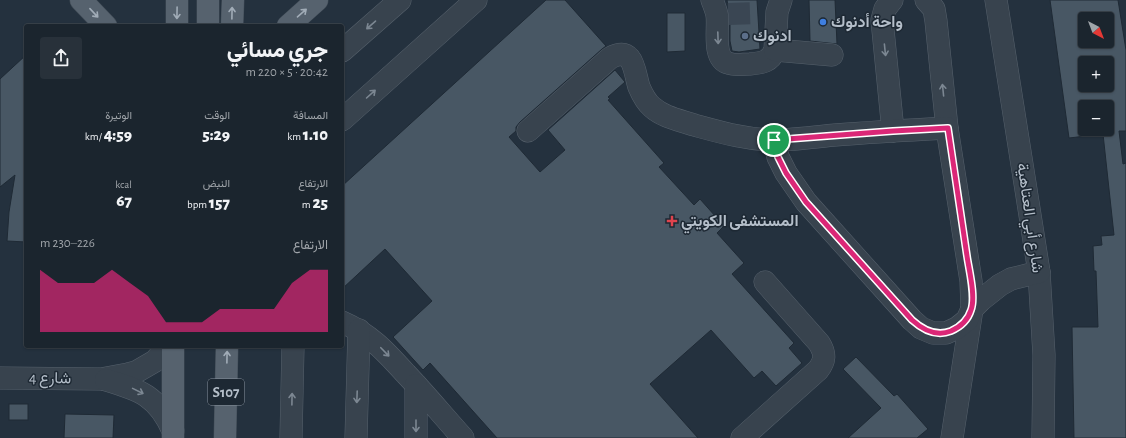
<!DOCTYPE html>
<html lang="ar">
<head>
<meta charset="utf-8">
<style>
  body { margin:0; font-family:"Alegreya Sans",Vazirmatn,sans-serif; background:#28313a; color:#f1f3f6; direction:rtl; height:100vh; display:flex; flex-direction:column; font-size:15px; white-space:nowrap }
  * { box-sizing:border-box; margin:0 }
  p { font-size:13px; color:#a0a5aa }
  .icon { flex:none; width:22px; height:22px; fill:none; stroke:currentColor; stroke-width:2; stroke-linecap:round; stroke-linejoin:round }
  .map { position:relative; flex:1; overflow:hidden; direction:ltr }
  .sheet { position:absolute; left:24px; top:24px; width:320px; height:324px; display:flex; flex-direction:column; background:#1b252e; border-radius:4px; box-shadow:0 1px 3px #0004,0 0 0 1px #39424a; direction:rtl }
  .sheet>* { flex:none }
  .needle { width:26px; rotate:138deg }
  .tools { position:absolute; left:1078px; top:12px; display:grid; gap:8px }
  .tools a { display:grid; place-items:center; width:36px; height:36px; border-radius:4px; background:#1b252e; box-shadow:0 1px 3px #0004,0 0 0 1px #39424a; font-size:20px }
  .pin { position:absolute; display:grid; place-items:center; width:34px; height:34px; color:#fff; margin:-17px; border:2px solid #fff; border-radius:50%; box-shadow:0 1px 4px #0007 }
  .round { display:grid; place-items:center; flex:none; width:42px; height:42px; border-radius:4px; background:#28313a }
  .summary { display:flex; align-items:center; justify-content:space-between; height:68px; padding:0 16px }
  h1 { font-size:22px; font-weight:800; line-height:30px }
  .metrics { display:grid; grid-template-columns:repeat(3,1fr); gap:6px; height:68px; padding:4px 16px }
  .metrics div { display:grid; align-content:center }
  .metrics b { font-size:17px; font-weight:800 }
  .metrics small { font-size:11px; font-weight:400 }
  .metrics p { font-size:11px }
  .chart { height:112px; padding:8px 16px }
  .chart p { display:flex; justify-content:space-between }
  .chart svg { width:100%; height:72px; margin-top:4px; fill:#db2777; opacity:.7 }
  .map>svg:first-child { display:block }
  .building { fill:#485764; stroke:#1f2a35; fill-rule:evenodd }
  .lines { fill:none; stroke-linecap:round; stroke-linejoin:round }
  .minor-tunnel { stroke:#3a4653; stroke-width:22; stroke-dasharray:22 11; stroke-linecap:butt }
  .minor-casing { stroke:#56616c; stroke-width:23 }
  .major-casing { stroke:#414c57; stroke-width:23 }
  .minor { stroke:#38434e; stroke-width:22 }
  .major { stroke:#56626e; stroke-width:22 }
  .oneway { stroke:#a1acb7 }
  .oneway2 { stroke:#7c8792 }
  .route-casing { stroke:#fff; stroke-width:8 }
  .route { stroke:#db2777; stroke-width:5 }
  .shop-dot { fill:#3f7fe0; stroke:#1d2833; stroke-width:1.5 }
  .service-dot { fill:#5c6f8a; stroke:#1d2833; stroke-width:1.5 }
  .health-dot { fill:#e0444e; stroke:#1d2833; stroke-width:1.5 }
  .labels { text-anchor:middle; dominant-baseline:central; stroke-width:3; stroke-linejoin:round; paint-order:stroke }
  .shield { fill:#1d2833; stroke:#87919c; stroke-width:1 }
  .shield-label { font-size:15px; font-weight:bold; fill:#b4bec9 }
  .poi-label { font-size:16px; font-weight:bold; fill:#b4bec9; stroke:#1d2833; text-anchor:start }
  .street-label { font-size:16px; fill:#b4bec9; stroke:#1d2833 }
</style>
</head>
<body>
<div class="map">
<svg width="1126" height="438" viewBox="0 0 1126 438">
  <rect width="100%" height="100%" fill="#24313e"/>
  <g class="building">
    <path d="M546,0H565L606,46L602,49L520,122L516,127V131L509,137L540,172L565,150L548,130L615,70L625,82L608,97L610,99L608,100L664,163L659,167L694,205L700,199L724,226L717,233L744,263L732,274L794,343L789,348L802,363L776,386L762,371L754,378L711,330L650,384L698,438H497L430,363L423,370L393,337L432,301L385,249L342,289V186Z"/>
    <path d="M727,0H757L760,49L739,52L732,51L730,41V20Z"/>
    <path d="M809,0H835L837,44L810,41Z"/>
    <path d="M1050,0H1118L1126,50V131H1119L1123,164L1126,163V438H1074L1072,327H1098L1096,271H1094L1093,246L1102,245L1101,236L1114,235L1103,134L1069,138ZM1085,19H1107V41H1085ZM1085,63H1107V85H1085ZM1085,107H1107V129H1085Z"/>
    <path d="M667,13H685V51L667,52Z"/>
    <path d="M26,55V242L7,241L9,212L15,175L0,187V79Z"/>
    <path d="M856,357L894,396L897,394L928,429L917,438H848L881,408L843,369Z"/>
    <rect x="9" y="404" width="19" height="16"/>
    <path d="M65,414L114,415L113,438H64Z"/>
  </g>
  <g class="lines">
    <path class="minor-tunnel" d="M728,14L758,13"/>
    <defs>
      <g id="minor">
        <path d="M712,0C714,5 716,10 717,15C719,28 712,58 728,63C735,66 743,64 750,64C762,63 770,62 775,50L777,12L781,0"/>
        <path d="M892,0L885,9L882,20L893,131"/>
        <path d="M926,0L934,9L936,21L947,128L971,281L972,309L952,438"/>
        <path d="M996,0L1039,272L1044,355L1043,438"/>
        <path d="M775,50L832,55"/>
        <path d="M342,51L400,0"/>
        <path d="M342,120L476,0"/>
        <path d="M528,131L610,58C634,45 634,71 639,87C642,94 646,102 652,107C663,117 679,120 694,125C720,132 747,140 774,140C794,140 815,137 835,135C873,132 910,130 947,128"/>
        <path d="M774,140L778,157L786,173L806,202L912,320L921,328L933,333H946L957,328L967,320L972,309L981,300L1000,285L1011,279L1039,272"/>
        <path d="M342,322C370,334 386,352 406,374C426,395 444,417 463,438"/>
        <path d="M0,378L101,379L128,374L136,372L155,361L168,346"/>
        <path d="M106,380C140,390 158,396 173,431"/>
        <path d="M291,438L293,346"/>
        <path d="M356,438L359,330"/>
        <path d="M416,438V385"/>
        <path d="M742,438L818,370C825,361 826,354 819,343L765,282"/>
      </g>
      <g id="major">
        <path d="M81,0L106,26"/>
        <path d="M177,26V0"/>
        <path d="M208,26V0"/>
        <path d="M232,26L233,0"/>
        <path d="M288,26L317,0"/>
        <path d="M173,438V346"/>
        <path d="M225,438L227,346"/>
      </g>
    </defs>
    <use href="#minor" class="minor-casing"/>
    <use href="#major" class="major-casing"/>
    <use href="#minor" class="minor"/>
    <use href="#major" class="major"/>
  </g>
  <defs><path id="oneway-shaft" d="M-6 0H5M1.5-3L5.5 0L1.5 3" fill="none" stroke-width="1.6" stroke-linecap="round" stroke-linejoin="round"/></defs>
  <g class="oneway">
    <use href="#oneway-shaft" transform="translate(94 13) rotate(47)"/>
    <use href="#oneway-shaft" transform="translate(177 13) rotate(91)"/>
    <use href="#oneway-shaft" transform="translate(232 13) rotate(-89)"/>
    <use href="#oneway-shaft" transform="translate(302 13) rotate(-41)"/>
    <use href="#oneway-shaft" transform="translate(227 357) rotate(-89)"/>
  </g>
  <g class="oneway2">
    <use href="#oneway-shaft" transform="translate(371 25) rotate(139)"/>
    <use href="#oneway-shaft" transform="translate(718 38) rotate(88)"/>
    <use href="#oneway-shaft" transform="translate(885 50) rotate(84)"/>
    <use href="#oneway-shaft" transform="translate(943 90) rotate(-96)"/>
    <use href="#oneway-shaft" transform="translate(371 94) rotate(-42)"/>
    <use href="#oneway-shaft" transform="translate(385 352) rotate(46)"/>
    <use href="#oneway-shaft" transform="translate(138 391) rotate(26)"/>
    <use href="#oneway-shaft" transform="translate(357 397) rotate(92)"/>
    <use href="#oneway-shaft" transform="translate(292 399) rotate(-89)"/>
    <use href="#oneway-shaft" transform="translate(416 426) rotate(90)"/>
  </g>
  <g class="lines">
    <defs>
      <path id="route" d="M948,128C954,171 961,213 967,256C969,270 976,297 971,310C968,320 960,327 951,331C936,337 923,330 912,320L806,202L786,173L778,157L774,140L893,131Z"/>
    </defs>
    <use href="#route" class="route-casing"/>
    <use href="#route" class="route"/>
  </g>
  <circle class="shop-dot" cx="823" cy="22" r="4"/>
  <circle class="service-dot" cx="745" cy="36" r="4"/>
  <path class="health-dot" d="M670 215h4v4h4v4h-4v4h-4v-4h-4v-4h4z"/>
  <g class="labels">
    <rect class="shield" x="208" y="379" width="36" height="26" rx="3"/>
    <g class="shield-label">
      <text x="226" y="392">S107</text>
    </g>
    <g class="poi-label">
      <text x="831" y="22">واحة أدنوك</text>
      <text x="753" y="36">ادنوك</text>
      <text x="681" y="221">المستشفى الكويتي</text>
    </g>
    <g class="street-label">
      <text transform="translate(1030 218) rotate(82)">شارع أبي العتاهية</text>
      <text transform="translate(50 378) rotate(1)">شارع 4</text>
    </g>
  </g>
</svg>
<div class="tools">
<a><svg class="needle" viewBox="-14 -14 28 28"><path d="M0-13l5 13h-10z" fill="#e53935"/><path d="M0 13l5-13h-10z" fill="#a0a5aa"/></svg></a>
<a>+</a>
<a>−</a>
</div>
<div class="pin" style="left:774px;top:140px;background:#1e9e55"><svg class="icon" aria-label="arrive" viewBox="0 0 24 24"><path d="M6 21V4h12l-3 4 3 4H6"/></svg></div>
<section class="sheet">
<div class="summary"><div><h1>جري مسائي</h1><p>20:42 · 5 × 220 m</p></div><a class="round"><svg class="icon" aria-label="share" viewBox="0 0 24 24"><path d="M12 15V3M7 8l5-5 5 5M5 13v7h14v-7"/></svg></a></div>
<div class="metrics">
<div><p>المسافة</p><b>1.10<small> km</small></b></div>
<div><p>الوقت</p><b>5:29</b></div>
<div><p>الوتيرة</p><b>4:59<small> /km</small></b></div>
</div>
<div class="metrics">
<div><p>الارتفاع</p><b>25<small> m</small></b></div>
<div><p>النبض</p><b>157<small> bpm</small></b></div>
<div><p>kcal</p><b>67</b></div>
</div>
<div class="chart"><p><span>الارتفاع</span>226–230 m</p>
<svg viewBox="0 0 160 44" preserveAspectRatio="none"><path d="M0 44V6L10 14L20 14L30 14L40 6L50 14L60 22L70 38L80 38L90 38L100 30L110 30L120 30L130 30L140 14L150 6L160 6V44z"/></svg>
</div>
</section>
</div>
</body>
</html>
